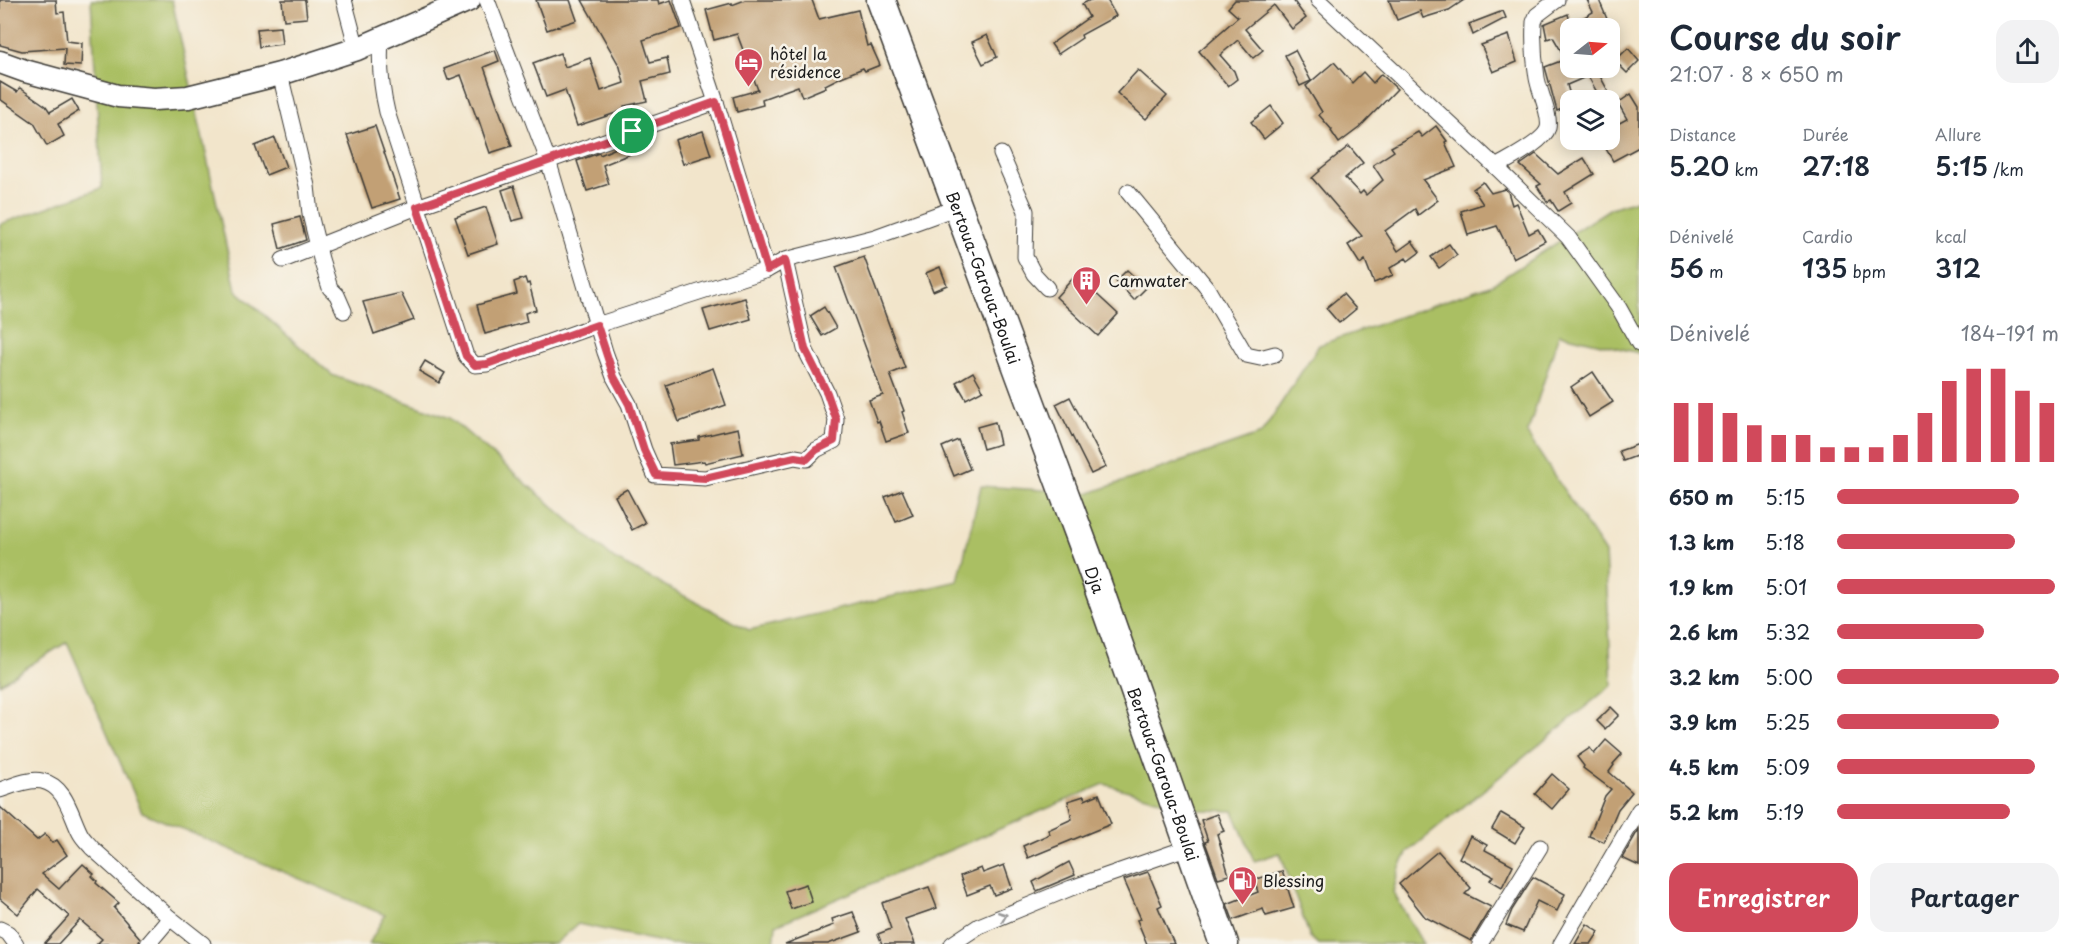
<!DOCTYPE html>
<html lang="fr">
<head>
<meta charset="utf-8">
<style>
  body { margin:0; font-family:"Playpen Sans",sans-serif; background:#f2f2f3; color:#1f2937; height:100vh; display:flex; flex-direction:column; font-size:22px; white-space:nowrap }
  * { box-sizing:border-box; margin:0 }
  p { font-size:20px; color:#747a83 }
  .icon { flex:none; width:33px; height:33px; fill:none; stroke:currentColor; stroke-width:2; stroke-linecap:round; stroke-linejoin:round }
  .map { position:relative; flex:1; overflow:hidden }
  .details { display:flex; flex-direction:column; background:#fff; width:450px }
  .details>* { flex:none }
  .needle { width:39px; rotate:73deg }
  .tools { position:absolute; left:1560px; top:18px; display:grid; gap:12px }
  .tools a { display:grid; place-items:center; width:60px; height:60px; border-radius:12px; background:#fff; box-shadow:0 3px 15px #0003; font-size:30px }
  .pin { position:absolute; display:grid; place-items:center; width:51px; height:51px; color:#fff; margin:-26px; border:3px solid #fff; border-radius:50%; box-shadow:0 2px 6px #0007 }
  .round { display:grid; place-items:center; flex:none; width:63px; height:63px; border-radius:18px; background:#f2f2f3 }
  .overview { display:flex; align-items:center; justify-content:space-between; height:102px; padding:0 30px }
  h1 { font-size:33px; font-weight:600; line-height:45px }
  .figures { display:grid; grid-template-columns:repeat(3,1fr); gap:9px; height:102px; padding:6px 30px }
  .figures div { display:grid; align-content:center }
  .figures b { font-size:26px; font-weight:600 }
  .figures small { font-size:16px; font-weight:400 }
  .figures p { font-size:16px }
  .chart { height:168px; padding:12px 30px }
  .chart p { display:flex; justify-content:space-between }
  .chart svg { width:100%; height:108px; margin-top:6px; stroke:#d1495b; stroke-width:6 }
  .button { display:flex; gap:12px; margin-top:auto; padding:12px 30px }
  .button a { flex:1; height:69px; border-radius:18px; background:#d1495b; color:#fff; font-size:24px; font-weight:600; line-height:69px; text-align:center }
  .button a+a { background:#f2f2f3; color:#1f2937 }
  ul { padding:0 30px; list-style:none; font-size:20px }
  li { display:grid; grid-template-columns:96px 72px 1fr; align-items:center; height:45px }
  li i { height:15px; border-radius:8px; background:#d1495b }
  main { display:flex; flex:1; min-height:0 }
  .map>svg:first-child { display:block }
  .green { fill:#aabf64; stroke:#636e40; stroke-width:1.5 }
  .building { fill:#c2a074 }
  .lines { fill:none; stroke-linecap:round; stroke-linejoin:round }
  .street-casing { stroke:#3c3a36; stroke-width:17 }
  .secondary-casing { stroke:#3c3a36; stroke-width:25 }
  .highway-casing { stroke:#3c3a36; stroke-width:31 }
  .street { stroke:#fff; stroke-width:15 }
  .secondary { stroke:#fff; stroke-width:22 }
  .highway { stroke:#fff; stroke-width:28 }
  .oneway { stroke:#999 }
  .route-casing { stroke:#fff; stroke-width:12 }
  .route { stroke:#d1495b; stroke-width:8 }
  .labels { text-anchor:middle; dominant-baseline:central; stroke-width:5; stroke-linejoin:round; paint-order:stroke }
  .poi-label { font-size:16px; fill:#1c1c1c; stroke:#f7f3e8; text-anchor:start }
  .street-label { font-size:16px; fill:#1c1c1c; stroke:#f7f3e8 }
</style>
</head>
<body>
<main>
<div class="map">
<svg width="1639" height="944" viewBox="0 0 1639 944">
  <rect width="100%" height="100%" fill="#f7f3e8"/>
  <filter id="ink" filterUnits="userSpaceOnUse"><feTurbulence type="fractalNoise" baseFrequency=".0167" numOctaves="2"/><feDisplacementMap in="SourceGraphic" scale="12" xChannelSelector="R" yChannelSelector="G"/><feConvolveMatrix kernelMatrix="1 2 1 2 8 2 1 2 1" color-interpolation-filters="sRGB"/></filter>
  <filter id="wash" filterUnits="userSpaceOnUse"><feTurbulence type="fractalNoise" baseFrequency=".008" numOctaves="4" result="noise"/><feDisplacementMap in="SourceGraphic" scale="24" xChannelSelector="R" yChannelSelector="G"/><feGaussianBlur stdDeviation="1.35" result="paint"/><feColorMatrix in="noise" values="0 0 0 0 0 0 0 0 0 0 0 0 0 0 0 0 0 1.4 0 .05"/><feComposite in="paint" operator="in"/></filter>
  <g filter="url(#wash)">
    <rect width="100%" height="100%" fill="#f2e5cb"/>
    <path class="green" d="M91,0H172L236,290L332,375L450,418L614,559L749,630L958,581L981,486L1090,493L1261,434L1319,345L1493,284L1611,208L1639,199V353L1559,334L1527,434L1605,553L1612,685L1408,852L1400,867L1393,892L1423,944H1318L1310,937L1280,853L1254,861L1233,811L1196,810L1104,784L776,925L774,944H671L578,924L555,944H369L385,915L142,812L67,642L0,684V224L102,188Z"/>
    <g id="blocks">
      <g class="building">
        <path d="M0,0H56L57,13L64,12L67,41L82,43L81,66L64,65L65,48L22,51L0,45Z"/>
        <path d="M282,0H305L307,18L284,20Z"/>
        <path d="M536,0H570L577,20L547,30Z"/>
        <path d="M582,0H658L659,4L671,0L681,28L643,40L650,62L667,58L670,74L642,81L647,101L624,106L625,110L577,126L565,90L546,97L533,63L560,53L565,67L590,58L601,91L624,83L620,67Z"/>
        <path d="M745,0H812L819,19L858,10L867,46L871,45L880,65L865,71L863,68L839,78L825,85L826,87L802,97L798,86L762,99L763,105L737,112L733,97L758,90L737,34L714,40L706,10L732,3V5Z"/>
        <path d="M1090,0H1107L1116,16L1081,35L1082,38L1058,54L1051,44L1089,17L1082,4Z"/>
        <path d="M1235,0H1293L1306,18L1292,29L1274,5L1245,29L1263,50L1253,58L1238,40L1220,55L1234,71L1237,79L1228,86L1199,51L1238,17L1228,8Z"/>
        <path d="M1389,0H1464L1449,10L1423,18L1420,11L1397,20Z"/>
        <path d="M1587,0H1599L1607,19L1604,20L1608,28H1570V68H1610V33L1620,56L1628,48L1639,61L1627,73L1620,66L1600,76L1608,91L1599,96L1588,76L1567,85L1570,95V106L1557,111L1545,67L1566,59L1553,37L1547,39L1544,24L1568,14L1571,25L1593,12Z"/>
        <path d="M1503,11L1506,18L1473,35L1469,24Z"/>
        <path d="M280,27L282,44L259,47L257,29Z"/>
        <path d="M987,35L997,57L983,64L972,42Z"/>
        <path d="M1509,35L1517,62L1493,72L1481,45Z"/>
        <path d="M495,50L499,61L484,67L512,146L490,153L478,118L477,119L461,75L448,80L444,69Z"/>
        <path d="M1295,50L1311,81L1300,86L1285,55Z"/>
        <path d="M1334,62L1352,83L1363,72L1373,83L1381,74L1397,89L1359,128L1339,143L1331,131L1332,130L1319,115L1322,112L1306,86Z"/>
        <path d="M1138,70L1167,96L1146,119L1117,93Z"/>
        <path d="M0,82L17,92L20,88L46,106L50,112L72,99L79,111L58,124L64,136L47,146L34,123L0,99Z"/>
        <path d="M1631,94L1639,107V147L1613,161L1601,140H1610V128L1627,119L1618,103Z"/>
        <path d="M1271,106L1283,123L1264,139L1251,122Z"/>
        <path d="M375,126L400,199L372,208L347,135Z"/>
        <path d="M1436,126L1447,141L1445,142L1456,167L1423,180L1438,200L1418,215L1415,209L1385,231L1398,251L1412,241L1420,252L1408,261L1406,258L1390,268L1393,275L1374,283L1365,260L1360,264L1348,245L1362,236L1312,178L1320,171L1319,170L1349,146L1363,163L1345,178L1360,194L1363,191L1366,195L1383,180L1373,165L1394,151L1391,147L1418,132L1422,137Z"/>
        <path d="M703,131L711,155L683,164L675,140Z"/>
        <path d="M275,138L286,167L266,175L255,146Z"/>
        <path d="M625,144L630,154L603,165L609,184L587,191L577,161L599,153L600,155Z"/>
        <path d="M1536,154L1558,174L1584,158L1594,174L1565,192L1571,203L1558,211L1551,200L1547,202L1537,186L1541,184L1520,165Z"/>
        <path d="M1483,182L1491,193L1505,189L1508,192L1512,205L1516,203L1529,234L1538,229L1545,241L1513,258L1497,226L1468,235L1461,211L1483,204L1473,189Z"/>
        <path d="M514,186L524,218L512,221L502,190Z"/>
        <path d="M486,207L498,244L468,254L455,217Z"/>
        <path d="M300,217L306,240L280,249L274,224Z"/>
        <path d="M1449,244L1457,255L1439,268L1431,257Z"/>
        <path d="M864,257L905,368L890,374L904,411L902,412L909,433L886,441L879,421L877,422L869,400L883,395L836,267Z"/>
        <path d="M940,267L947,285L933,291L926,273Z"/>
        <path d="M1127,270L1146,288L1134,300L1116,281Z"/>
        <path d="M1076,275L1118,314L1098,336L1056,297Z"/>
        <path d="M525,278L527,284L529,283L536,310L525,313L527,322L485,334L477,305L517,294L514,282Z"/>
        <path d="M401,293L414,320L374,334L363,302Z"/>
        <path d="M1343,294L1356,309L1339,323L1326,308Z"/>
        <path d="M745,298L751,319L710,331L703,310Z"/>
        <path d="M824,307L836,328L822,336L810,316Z"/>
        <path d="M425,361L445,373L439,383L419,371Z"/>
        <path d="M713,368L726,405L679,422L666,385Z"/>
        <path d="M973,372L983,390L966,399L956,382Z"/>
        <path d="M1593,372L1613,402L1589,417L1571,387Z"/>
        <path d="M1070,397L1106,467L1091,474L1056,404Z"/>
        <path d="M995,422L1000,444L983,449L977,427Z"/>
        <path d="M738,428L743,454L705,463L704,461L673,465L670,444L699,440V437Z"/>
        <path d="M958,440L970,469L954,476L942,447Z"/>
        <path d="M1639,444V455L1623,461L1619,451Z"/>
        <path d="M627,489L645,523L632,530L615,496Z"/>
        <path d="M902,490L913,515L896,522L885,497Z"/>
        <path d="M1611,707L1619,715L1605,729L1597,721Z"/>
        <path d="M1606,740L1622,754L1613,764L1614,765L1609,772L1632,792L1618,809L1604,842L1589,836L1605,796L1611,789L1583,768L1584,766L1577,757L1590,748L1594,754Z"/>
        <path d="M1552,774L1569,789L1552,809L1535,794Z"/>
        <path d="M1099,794L1111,824L1028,858L1023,846L1050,834L1048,830L1072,819L1068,801L1084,796L1085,800Z"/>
        <path d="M0,807L37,840L45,834L52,843L57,840L67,855L42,874L59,889L83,864L94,874L92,876L97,881L96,883L119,903L114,908L140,938L138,944H97L102,939L80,920L58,944H44L69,916L38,889L18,914L0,899Z"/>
        <path d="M1501,813L1525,827L1515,843L1492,829Z"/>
        <path d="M1217,814L1224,831L1217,834L1229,875L1218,878L1205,842L1208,841L1201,820Z"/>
        <path d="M1639,829V866L1622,858Z"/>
        <path d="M1470,836L1487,845L1485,850L1513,865L1502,887L1490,880L1493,876L1459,858Z"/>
        <path d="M1438,851L1471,888L1465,894L1491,907L1471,941L1425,917L1399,884Z"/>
        <path d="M1069,862L1075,875L1037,891L1033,882Z"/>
        <path d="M1004,865L1012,888L994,895L990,886L967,895L960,876L981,868L983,873Z"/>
        <path d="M1282,871L1294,908L1266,916L1263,909L1233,920L1227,904L1258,892L1254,880Z"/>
        <path d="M1148,872L1162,905L1158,907L1174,944H1147L1137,920L1141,919L1124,880Z"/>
        <path d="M1533,877L1565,894L1557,911L1537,901L1523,932L1506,925L1512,910Z"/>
        <path d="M806,884L812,902L791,909L785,891Z"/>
        <path d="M929,887L937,908L905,919L915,944H882L878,934L891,929L882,903Z"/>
        <path d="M853,912L861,932L828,944H785L834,925L832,919Z"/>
        <path d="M1587,924L1599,932L1591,944H1575Z"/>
      </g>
    </g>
  </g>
  <g filter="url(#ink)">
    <use href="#blocks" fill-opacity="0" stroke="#3c3a36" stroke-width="1.5"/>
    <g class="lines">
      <defs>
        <g id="street">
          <path d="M344,0L357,49"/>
          <path d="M487,0L548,160L605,352L614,377L629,404L644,450L655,475L705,478L795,457L807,459L816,450L834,441L836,419L827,393L805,349L785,260"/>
          <path d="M682,0L716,102L767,270L785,260L875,237L958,207"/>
          <path d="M1318,0L1496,167L1568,237L1619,308L1639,344"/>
          <path d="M381,39C379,65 381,87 387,112L466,356L475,365L487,364L597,325L767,270"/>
          <path d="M280,74L307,186L310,214L321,259L330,288L337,295L344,311"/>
          <path d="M1001,154L1026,211L1025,257L1034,274L1047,288"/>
          <path d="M1496,167C1509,159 1544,142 1548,128C1551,115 1539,91 1537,78C1534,59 1533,40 1534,22L1537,15L1557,0"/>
          <path d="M1128,192L1207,288L1246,355L1260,358L1275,354"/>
          <path d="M283,260L417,207L716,102"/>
          <path d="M0,790C12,786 29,778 42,781C66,786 71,816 80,833C83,839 88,843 92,848L170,918L203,944"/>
          <path d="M0,929L8,933L16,944"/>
          <path d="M148,944L170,918"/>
          <path d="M952,944L979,926L1071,888L1189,847"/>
          <path d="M1480,944L1540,847"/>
          <path d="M1561,944L1639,810"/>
        </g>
        <path id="secondary" d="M0,62L25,71L118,96L154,99L188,97L280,74L357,49L469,0"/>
        <g id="highway">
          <path id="s1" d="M881,0L1087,555L1224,944"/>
        </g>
      </defs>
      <use href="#street" class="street-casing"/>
      <use href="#secondary" class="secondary-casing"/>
      <use href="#highway" class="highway-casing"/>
      <use href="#street" class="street"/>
      <use href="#secondary" class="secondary"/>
      <use href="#highway" class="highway"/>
    </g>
    <defs><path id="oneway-chevron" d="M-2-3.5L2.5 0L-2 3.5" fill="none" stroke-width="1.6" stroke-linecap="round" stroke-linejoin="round" transform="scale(1.5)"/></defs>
    <use class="oneway" href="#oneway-chevron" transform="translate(1003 916) rotate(-22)"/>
  </g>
  <g class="lines" filter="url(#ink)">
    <defs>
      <path id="route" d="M716,102L767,270L785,260L805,349L827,393L836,419L834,441L816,450L807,459L795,457L705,478L656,475L644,450L629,404L614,377L597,325L487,364L475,365L466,356L417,207Z"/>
    </defs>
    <use href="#route" class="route-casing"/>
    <use href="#route" class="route"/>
  </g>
  <defs>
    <symbol id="hotel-pin" viewBox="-11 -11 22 30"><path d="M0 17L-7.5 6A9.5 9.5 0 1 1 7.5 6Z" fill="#d1495b" stroke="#f7f3e8"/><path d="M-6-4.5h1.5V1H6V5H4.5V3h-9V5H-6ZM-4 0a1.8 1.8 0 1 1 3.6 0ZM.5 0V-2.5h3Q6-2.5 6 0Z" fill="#fff"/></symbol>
    <symbol id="building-pin" viewBox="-11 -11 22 30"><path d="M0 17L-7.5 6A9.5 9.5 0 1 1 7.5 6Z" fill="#d1495b" stroke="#f7f3e8"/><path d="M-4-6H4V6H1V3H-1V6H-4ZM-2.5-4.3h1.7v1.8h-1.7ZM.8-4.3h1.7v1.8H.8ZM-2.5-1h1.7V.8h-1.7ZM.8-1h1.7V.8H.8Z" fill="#fff"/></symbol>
    <symbol id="fuel-pin" viewBox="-11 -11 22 30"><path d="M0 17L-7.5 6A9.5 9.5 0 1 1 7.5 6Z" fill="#d1495b" stroke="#f7f3e8"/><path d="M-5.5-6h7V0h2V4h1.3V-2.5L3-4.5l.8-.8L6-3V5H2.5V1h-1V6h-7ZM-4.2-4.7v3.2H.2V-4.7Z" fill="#fff"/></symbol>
  </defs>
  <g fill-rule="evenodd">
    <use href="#hotel-pin" x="732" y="46" width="33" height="45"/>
    <use href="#building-pin" x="1070" y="264" width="33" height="45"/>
    <use href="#fuel-pin" x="1226" y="864" width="33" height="45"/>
  </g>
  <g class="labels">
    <g class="poi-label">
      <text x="770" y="53">hôtel la<tspan x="770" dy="18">résidence</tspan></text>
      <text x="1108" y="280">Camwater</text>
      <text x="1263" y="880">Blessing</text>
    </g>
    <g class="street-label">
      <text stroke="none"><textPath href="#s1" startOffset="296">Bertoua-Garoua-Boulai</textPath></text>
      <text stroke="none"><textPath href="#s1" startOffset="618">Dja</textPath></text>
      <text stroke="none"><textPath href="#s1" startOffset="824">Bertoua-Garoua-Boulai</textPath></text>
    </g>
  </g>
</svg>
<div class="tools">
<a><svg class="needle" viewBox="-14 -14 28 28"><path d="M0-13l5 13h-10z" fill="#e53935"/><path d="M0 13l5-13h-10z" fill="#747a83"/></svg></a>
<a><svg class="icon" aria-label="layers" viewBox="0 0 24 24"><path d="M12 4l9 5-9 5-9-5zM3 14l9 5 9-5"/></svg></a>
</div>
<div class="pin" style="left:632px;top:131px;background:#1e9e55"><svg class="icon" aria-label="arrive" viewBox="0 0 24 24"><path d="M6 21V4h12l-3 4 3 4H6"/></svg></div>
</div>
<section class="details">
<div class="overview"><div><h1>Course du soir</h1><p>21:07 · 8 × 650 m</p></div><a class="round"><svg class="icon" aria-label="share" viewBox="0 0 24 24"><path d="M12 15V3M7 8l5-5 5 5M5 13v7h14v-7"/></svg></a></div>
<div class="figures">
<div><p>Distance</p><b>5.20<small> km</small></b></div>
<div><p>Durée</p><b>27:18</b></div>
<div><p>Allure</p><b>5:15<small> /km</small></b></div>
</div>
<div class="figures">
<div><p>Dénivelé</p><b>56<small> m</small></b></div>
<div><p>Cardio</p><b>135<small> bpm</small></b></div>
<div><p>kcal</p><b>312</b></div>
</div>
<div class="chart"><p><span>Dénivelé</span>184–191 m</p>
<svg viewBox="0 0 160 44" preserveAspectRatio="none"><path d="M5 44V20M15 44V20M25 44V24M35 44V29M45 44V33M55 44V33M65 44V38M75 44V38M85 44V38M95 44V33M105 44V24M115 44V11M125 44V6M135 44V6M145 44V15M155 44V20"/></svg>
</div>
<ul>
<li><b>650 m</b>5:15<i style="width:82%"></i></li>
<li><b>1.3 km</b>5:18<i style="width:80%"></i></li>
<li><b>1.9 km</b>5:01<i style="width:98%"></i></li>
<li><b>2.6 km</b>5:32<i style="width:66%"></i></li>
<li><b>3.2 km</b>5:00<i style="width:100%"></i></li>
<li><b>3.9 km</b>5:25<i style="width:73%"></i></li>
<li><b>4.5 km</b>5:09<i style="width:89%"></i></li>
<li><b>5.2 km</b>5:19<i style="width:78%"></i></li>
</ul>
<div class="button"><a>Enregistrer</a><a>Partager</a></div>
</section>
</main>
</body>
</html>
